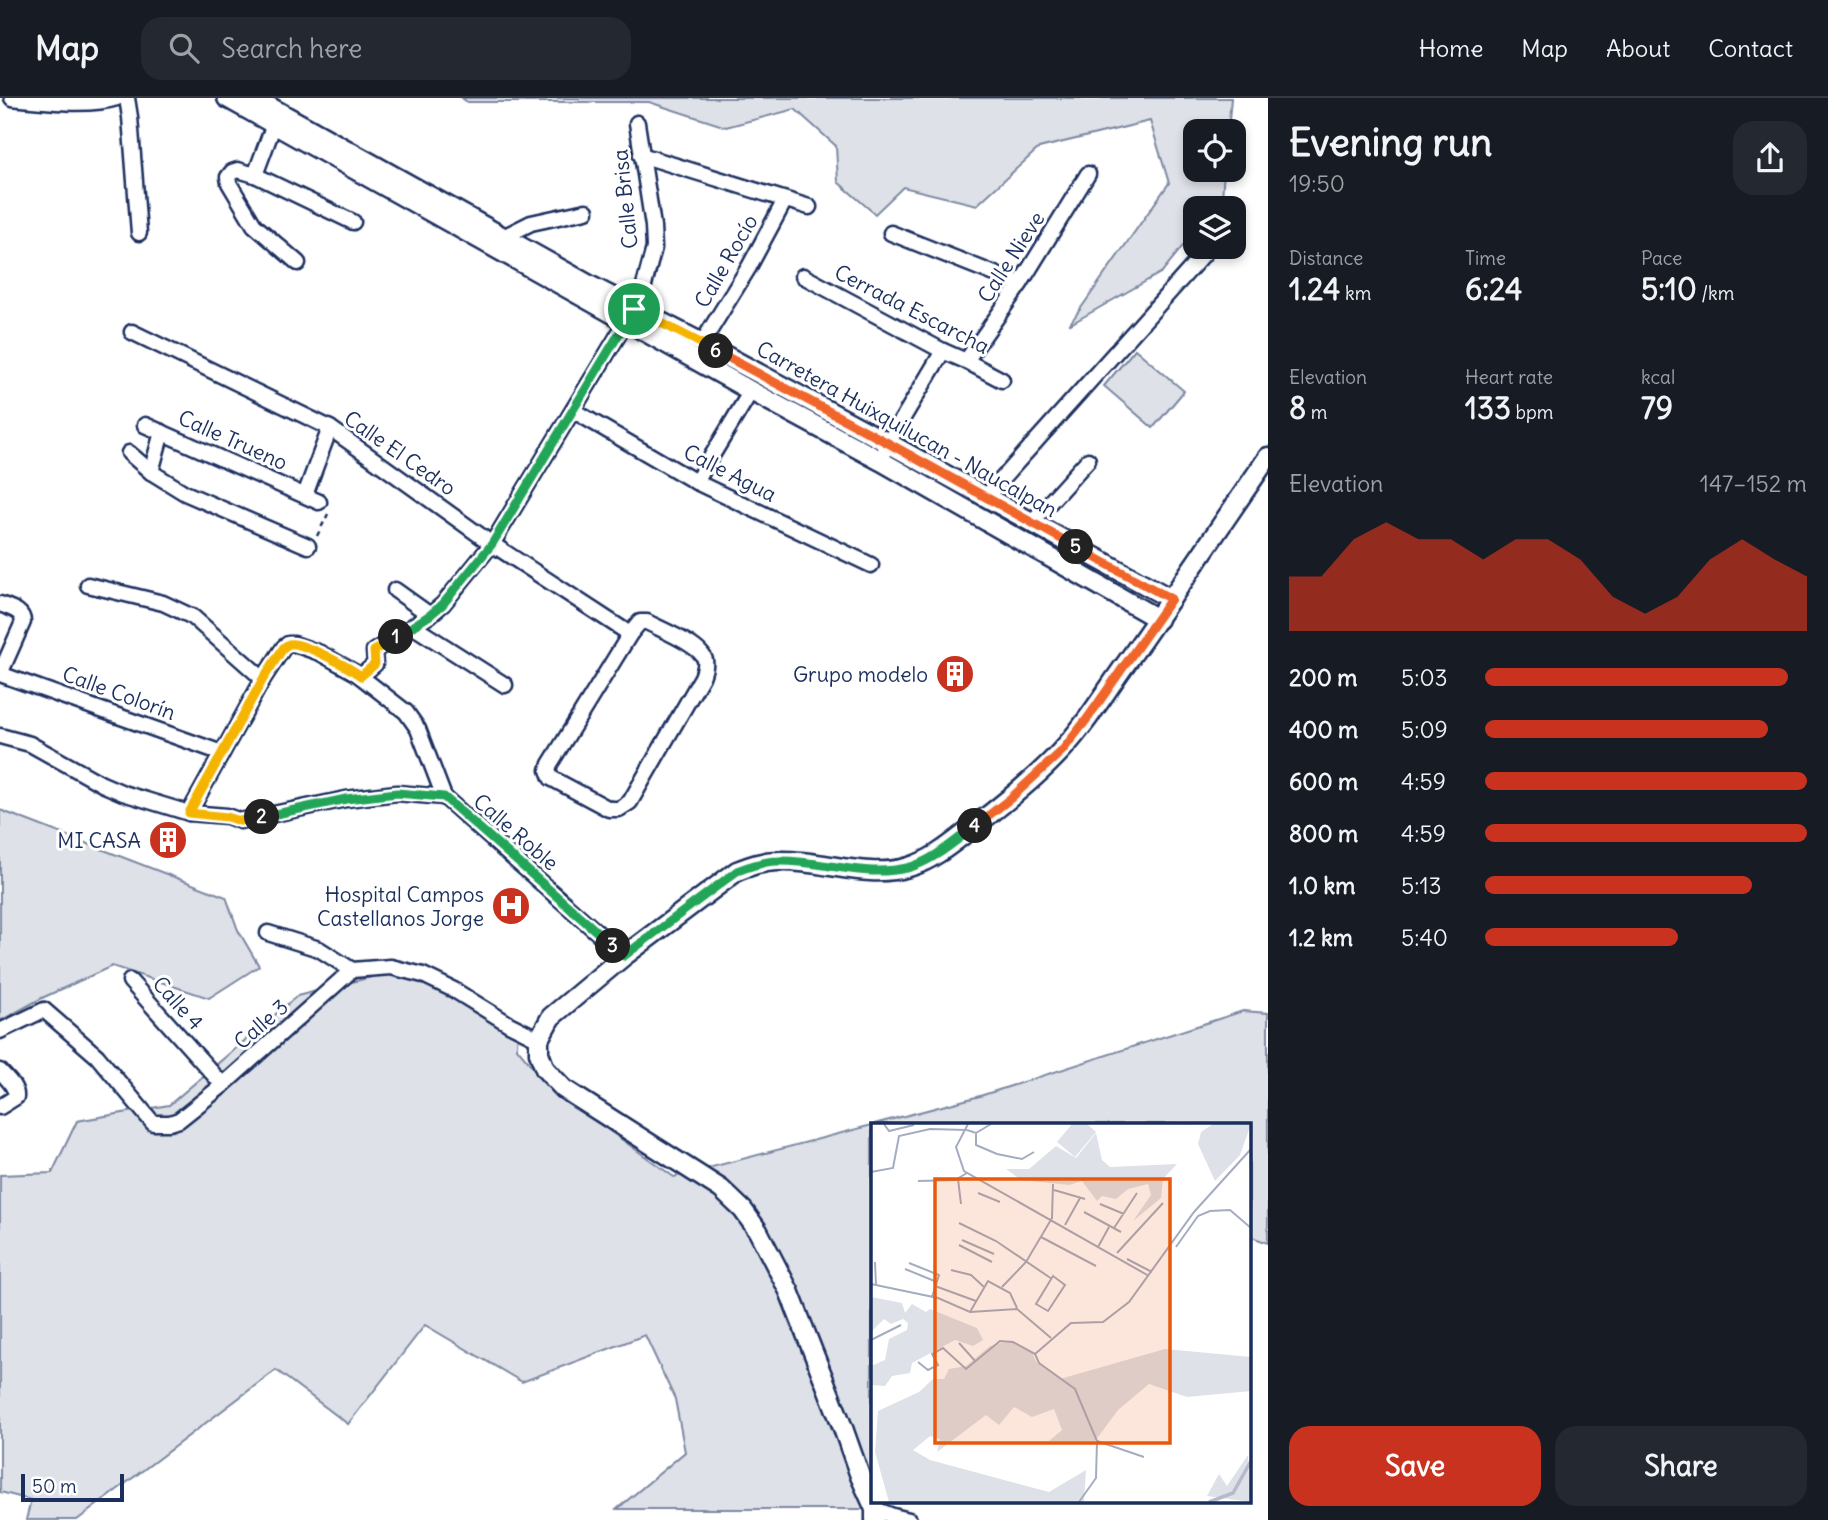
<!DOCTYPE html>
<html lang="en">
<head>
<meta charset="utf-8">
<style>
  body { margin:0; font-family:Delius,sans-serif; background:#242831; color:#f1f3f6; height:100vh; display:flex; flex-direction:column; font-size:26px; white-space:nowrap }
  * { box-sizing:border-box; margin:0 }
  p { font-size:23px; color:#9ea1a6 }
  .icon { flex:none; width:38px; height:38px; fill:none; stroke:currentColor; stroke-width:2; stroke-linecap:round; stroke-linejoin:round }
  .map { position:relative; flex:1; overflow:hidden }
  .details { display:flex; flex-direction:column; background:#171b24; width:560px }
  .details>* { flex:none }
  .buttons { position:absolute; left:1183px; top:21px; display:grid; gap:14px }
  .buttons a { display:grid; place-items:center; width:63px; height:63px; border-radius:14px; background:#171b24; box-shadow:0 4px 10px #0003; font-size:35px }
  .scale { position:absolute; left:21px; bottom:18px; width:103px; box-sizing:border-box; padding-left:7px; border:4px solid #1b2f5e; border-top:0; font-size:19px; line-height:24px; white-space:nowrap; color:#1b2f5e; -webkit-text-stroke:5px #fff; paint-order:stroke }
  .pin { position:absolute; display:grid; place-items:center; width:60px; height:60px; color:#fff; margin:-30px; border:4px solid #fff; border-radius:50%; box-shadow:0 2px 7px #0007 }
  .km { position:absolute; width:35px; height:35px; margin:-18px; border-radius:50%; background:#222; color:#fff; font-size:19px; line-height:35px; text-align:center }
  .round { display:grid; place-items:center; flex:none; width:74px; height:74px; border-radius:21px; background:#242831 }
  .summary { display:flex; align-items:center; justify-content:space-between; height:119px; padding:0 21px }
  h1 { font-size:38px; font-weight:700; line-height:52px }
  .figures { display:grid; grid-template-columns:repeat(3,1fr); gap:10px; height:119px; padding:7px 21px }
  .figures div { display:grid; align-content:center }
  .figures b { font-size:30px; font-weight:700 }
  .figures small { font-size:19px; font-weight:400 }
  .figures p { font-size:19px }
  .chart { height:196px; padding:14px 21px }
  .chart p { display:flex; justify-content:space-between }
  .chart svg { width:100%; height:126px; margin-top:7px; fill:#c8321e; opacity:.7 }
  .action { display:flex; gap:14px; margin-top:auto; padding:14px 21px }
  .action a { flex:1; height:80px; border-radius:21px; background:#c8321e; color:#fff; font-size:28px; font-weight:700; line-height:80px; text-align:center }
  .action a+a { background:#242831; color:#f1f3f6 }
  ul { padding:0 21px; list-style:none; font-size:23px }
  li { display:grid; grid-template-columns:112px 84px 1fr; align-items:center; height:52px }
  li i { height:18px; border-radius:9px; background:#c8321e }
  header { display:flex; align-items:center; gap:42px; box-sizing:border-box; height:98px; padding:0 35px; background:#171b24; border-bottom:2px solid #363941 }
  header strong { font-size:33px }
  nav { display:flex; gap:38px; margin-inline-start:auto; font-size:24px }
  .search { width:490px; height:63px; background:#242831; display:flex; align-items:center; gap:18px; box-sizing:border-box; padding:0 24px; border-radius:21px; color:#9ea1a6; font-size:26px }
  main { display:flex; flex:1; min-height:0 }
  .map>svg:first-child { display:block }
  .green { fill:#dee1e7; stroke:#7c88a2; stroke-width:2 }
  .lines { fill:none; stroke-linecap:round; stroke-linejoin:round }
  .minor-casing { stroke:#1b2f5e; stroke-width:19 }
  .major-casing { stroke:#1b2f5e; stroke-width:23 }
  .path { stroke:#1b2f5e; stroke-width:2.5; stroke-dasharray:5 5; stroke-linecap:butt }
  .minor { stroke:#fff; stroke-width:14 }
  .major { stroke:#fff; stroke-width:18 }
  .split-1-casing { stroke:#fff; stroke-width:14 }
  .split-2-casing { stroke:#fff; stroke-width:14 }
  .split-3-casing { stroke:#fff; stroke-width:14 }
  .split-4-casing { stroke:#fff; stroke-width:14 }
  .split-5-casing { stroke:#fff; stroke-width:14 }
  .split-6-casing { stroke:#fff; stroke-width:14 }
  .split-7-casing { stroke:#fff; stroke-width:14 }
  .split-1 { stroke:#22a559; stroke-width:9 }
  .split-2 { stroke:#f5b400; stroke-width:9 }
  .split-3 { stroke:#22a559; stroke-width:9 }
  .split-4 { stroke:#22a559; stroke-width:9 }
  .split-5 { stroke:#f0652b; stroke-width:9 }
  .split-6 { stroke:#f0652b; stroke-width:9 }
  .split-7 { stroke:#f5b400; stroke-width:9 }
  .labels { text-anchor:middle; dominant-baseline:central; stroke-width:6; stroke-linejoin:round; paint-order:stroke }
  .street-label { font-size:21px; fill:#1b2f5e; stroke:#fff }
  .poi-label { font-size:21px; fill:#1b2f5e; stroke:#fff; text-anchor:end }
  .inset-river { fill:none; stroke:#b5bbca; stroke-width:3.5 }
  .inset-road { fill:none; stroke:#a4acbf; stroke-width:2 }
  .view { fill:#e8590c; fill-opacity:0.15; stroke:#e8590c; stroke-width:3.5 }
  .inset-edge { fill:none; stroke:#1b2f5e; stroke-width:3.5 }
</style>
</head>
<body>
<header>
<strong>Map</strong>
<div class="search"><svg class="icon" aria-label="search" viewBox="0 0 24 24"><circle cx="10" cy="10" r="6"/><path d="M15 15l6 6"/></svg>Search here</div>
<nav><a>Home</a><a>Map</a><a>About</a><a>Contact</a></nav>
</header>
<main>
<div class="map">
<svg width="1268" height="1422" viewBox="0 0 1268 1422">
  <rect width="100%" height="100%" fill="#fff"/>
  <filter id="ink" filterUnits="userSpaceOnUse"><feTurbulence type="fractalNoise" baseFrequency=".0143" numOctaves="2"/><feDisplacementMap in="SourceGraphic" scale="14" xChannelSelector="R" yChannelSelector="G"/><feConvolveMatrix kernelMatrix="1 2 1 2 8 2 1 2 1" color-interpolation-filters="sRGB"/></filter>
  <g filter="url(#ink)">
    <g class="green">
      <path d="M462,0H1231L1228,33H1195V72H1224L1222,101L1214,110H1195V133L1162,174L1069,227L1169,85L1150,23L1039,50L977,107L903,89L875,116L838,84L836,48L795,11L726,29L649,4H467Z"/>
      <path d="M1135,251L1184,293L1153,330L1104,288Z"/>
      <path d="M0,712L226,799L238,832L259,868L209,900L112,868L42,900L0,923Z"/>
      <path d="M399,872L518,925L517,950L550,990L674,1079L872,1027V1399L863,1411H617L685,1354L675,1301L645,1237L522,1284L425,1227L348,1326L276,1272L77,1422H26L31,1402L0,1394V1077L52,1075L77,1023L169,1007L297,898Z"/>
      <path d="M1243,913L1268,915V1145L1249,1138V1026H874L980,998Z"/>
    </g>
    <g class="lines">
      <defs>
        <g id="minor">
          <path d="M12,0C43,3 89,9 117,0"/>
          <path d="M127,0L130,19L139,135"/>
          <path d="M641,57L809,109"/>
          <path d="M255,77L274,26"/>
          <path d="M891,135L1020,186"/>
          <path d="M503,139L531,125L586,113"/>
          <path d="M298,165L254,127L229,85L228,79L232,74L238,72L255,77L353,124"/>
          <path d="M803,178L943,253L966,263L1002,282"/>
          <path d="M132,234L330,330L492,446L630,536"/>
          <path d="M702,245L749,169L785,102"/>
          <path d="M966,263L1020,186L1088,76"/>
          <path d="M574,313L696,384L871,467"/>
          <path d="M145,327L319,404"/>
          <path d="M129,355L151,374L185,395L308,448"/>
          <path d="M884,355L888,345L943,253"/>
          <path d="M151,374L162,334"/>
          <path d="M696,384L751,293"/>
          <path d="M305,397L330,330"/>
          <path d="M985,400L1210,149"/>
          <path d="M1031,425L1088,362"/>
          <path d="M88,487L163,505L193,519L263,581"/>
          <path d="M395,492L430,517"/>
          <path d="M0,506C9,510 23,512 23,524L0,576"/>
          <path d="M640,524H647C660,531 701,547 705,562C706,567 704,574 702,579L630,704L619,711H609L551,680L548,672L550,666L630,536Z"/>
          <path d="M414,529L505,587"/>
          <path d="M0,576L222,655"/>
          <path d="M361,578L375,566L374,553L430,517L443,506L492,446L634,211L643,191L654,150L653,128L637,25"/>
          <path d="M0,638L30,646L102,686L123,695L189,715L227,718L240,723L346,701L397,695L444,699L624,858"/>
          <path d="M189,715L263,581L284,549L288,546H294L320,555L356,575L406,614L418,631L444,699"/>
          <path d="M268,835L319,851L352,872"/>
          <path d="M130,883L223,987"/>
          <path d="M0,933L44,912L97,958L153,1025H170L179,1022L223,987L352,872L391,869L423,877L454,892L509,926L539,941"/>
          <path d="M0,973C7,981 17,989 16,999L0,1009"/>
          <path d="M875,1411L893,1418L909,1422"/>
        </g>
        <g id="major">
          <path d="M227,0L751,293L881,363L1158,521"/>
          <path d="M254,0L593,189L702,245L888,345L1171,501"/>
          <path d="M875,1422V1411L860,1378L843,1330L789,1193L758,1133L743,1112L721,1091L564,991L545,971L539,955V941L551,919L624,858L737,773C750,768 763,763 778,763C822,761 866,782 909,769C934,762 956,742 976,727C1006,704 1035,681 1060,654C1086,627 1105,594 1127,564C1175,496 1221,427 1268,359"/>
        </g>
      </defs>
      <use href="#minor" class="minor-casing"/>
      <use href="#major" class="major-casing"/>
      <path class="path" d="M317,438L328,416"/>
      <use href="#minor" class="minor"/>
      <use href="#major" class="major"/>
    </g>
  </g>
  <g class="lines" filter="url(#ink)">
    <defs>
      <path id="split-1" d="M396,539L430,517L443,506L492,446L634,211"/>
      <path id="split-2" d="M262,719L240,723L227,719L189,715L263,581L284,549C286,548 287,547 289,546C302,543 350,570 361,578L375,566L374,553L396,539"/>
      <path id="split-3" d="M262,719L346,701L397,695L444,699L613,848"/>
      <path id="split-4" d="M613,848L624,858L737,773C750,768 764,763 778,763C822,762 862,780 907,770C932,764 955,743 975,728"/>
      <path id="split-5" d="M975,728L1011,700L1062,653L1087,621L1171,501L1076,449"/>
      <path id="split-6" d="M716,253L888,345L1076,449"/>
      <path id="split-7" d="M634,211L716,253"/>
    </defs>
    <use href="#split-1" class="split-1-casing"/>
    <use href="#split-2" class="split-2-casing"/>
    <use href="#split-3" class="split-3-casing"/>
    <use href="#split-4" class="split-4-casing"/>
    <use href="#split-5" class="split-5-casing"/>
    <use href="#split-6" class="split-6-casing"/>
    <use href="#split-7" class="split-7-casing"/>
    <use href="#split-1" class="split-1"/>
    <use href="#split-2" class="split-2"/>
    <use href="#split-3" class="split-3"/>
    <use href="#split-4" class="split-4"/>
    <use href="#split-5" class="split-5"/>
    <use href="#split-6" class="split-6"/>
    <use href="#split-7" class="split-7"/>
  </g>
  <defs>
    <symbol id="building-disc" viewBox="-11 -11 22 22"><circle r="9.5" fill="#c8321e" stroke="#fff"/><path d="M-4-6H4V6H1V3H-1V6H-4ZM-2.5-4.3h1.7v1.8h-1.7ZM.8-4.3h1.7v1.8H.8ZM-2.5-1h1.7V.8h-1.7ZM.8-1h1.7V.8H.8Z" fill="#fff"/></symbol>
    <symbol id="hospital-disc" viewBox="-11 -11 22 22"><circle r="9.5" fill="#c8321e" stroke="#fff"/><path d="M-5-5h3v3.5h4V-5h3V5h-3V1.5h-4V5h-3Z" fill="#fff"/></symbol>
  </defs>
  <g fill-rule="evenodd">
    <use href="#building-disc" x="933" y="554" width="44" height="44"/>
    <use href="#building-disc" x="146" y="720" width="44" height="44"/>
    <use href="#hospital-disc" x="489" y="786" width="44" height="44"/>
  </g>
  <g class="labels">
    <g class="street-label">
      <text transform="translate(625 101) rotate(-96)">Calle Brisa</text>
      <text transform="translate(1011 159) rotate(-57)">Calle Nieve</text>
      <text transform="translate(726 163) rotate(-60)">Calle Rocío</text>
      <text transform="translate(912 211) rotate(27)">Cerrada Escarcha</text>
      <text transform="translate(907 331) rotate(29)">Carretera Huixquilucan - Naucalpan</text>
      <text transform="translate(233 342) rotate(24)">Calle Trueno</text>
      <text transform="translate(400 355) rotate(35)">Calle El Cedro</text>
      <text transform="translate(730 375) rotate(27)">Calle Agua</text>
      <text transform="translate(119 595) rotate(20)">Calle Colorín</text>
      <text transform="translate(516 734) rotate(41)">Calle Roble</text>
      <text transform="translate(178 905) rotate(48)">Calle 4</text>
      <text transform="translate(261 926) rotate(-41)">Calle 3</text>
    </g>
    <g class="poi-label">
      <text x="928" y="576">Grupo modelo</text>
      <text x="141" y="742">MI CASA</text>
      <text x="484" y="796">Hospital Campos<tspan x="484" dy="24">Castellanos Jorge</tspan></text>
    </g>
  </g>
  <g transform="translate(871 1025)">
    <rect width="380" height="380" fill="#fff"/>
    <path d="M201,1H216L225,9L204,34L186,19ZM342,1H380L369,32L344,58L327,21L330,9ZM225,10L231,37L239,44L306,41L292,56L290,75L262,98L280,72L277,61L257,66L245,76L231,73L226,78L211,58L198,62L150,57L135,46H158L185,23L205,35ZM0,174L31,180L34,190L41,181L55,189L59,186L106,205L112,217L102,223L84,217L41,240L39,250L21,253L14,263L0,262V243L14,237L18,216L36,207L37,200L32,196L20,201L13,196L0,209ZM138,218L160,228L166,240L189,256L294,226L380,234V268L316,274L278,261L247,287L224,318H178L191,307L183,286L161,294L143,284L128,302L115,292L66,329L69,316L59,313L42,327L59,337L178,369L215,347L213,379H18L4,329L7,288L48,269L62,256H73L78,246L95,243L119,223ZM377,332L380,379L336,373L348,351L356,363Z" fill="#dee1e7"/>
    <path class="inset-river" d="M338,379L362,370L380,338"/>
    <path class="inset-road" d="M13,1L18,8L43,2M97,1L85,24L93,48L278,153M96,7L105,10L120,1M105,10V22L126,31L151,36L163,29M0,49L22,45L28,13L59,6L96,7M87,56L90,81M47,58L84,57L96,50M183,67L214,76M107,70L129,79M229,81L253,91M213,89L250,109M88,100L125,118L181,156M194,102L209,75M243,105L266,70M170,114L225,143M91,117L123,131M88,122L121,139M227,124L238,104M305,124L327,93L339,88L359,87L380,105M246,130L292,80M256,136L281,149M4,139L5,162M38,140L68,152L61,174M34,146L66,159M80,147L100,152L113,164M182,153L194,162L177,188L165,181ZM0,161L67,175L99,189L146,186L180,215M64,163L105,178M131,164L155,139L181,95L182,61M99,189L117,158L139,170L146,185M0,217L30,202M88,220L105,239M47,239L57,247L67,242L61,231L72,225L95,246L129,218L142,219L164,231M226,318L273,334M208,379L225,355L226,318L204,266L168,240L164,231L200,200L232,199L258,179L323,89L380,26"/>
    <path class="view" d="M64,56H299V320H64Z"/>
    <rect width="380" height="380" class="inset-edge"/>
  </g>
</svg>
<div class="buttons">
<a><svg class="icon" aria-label="locate" viewBox="0 0 24 24"><circle cx="12" cy="12" r="6"/><path d="M12 2v4M12 18v4M2 12h4M18 12h4"/></svg></a>
<a><svg class="icon" aria-label="layers" viewBox="0 0 24 24"><path d="M12 4l9 5-9 5-9-5zM3 14l9 5 9-5"/></svg></a>
</div>
<div class="scale">50 m</div>
<div class="pin" style="left:634px;top:211px;background:#1e9e55"><svg class="icon" aria-label="arrive" viewBox="0 0 24 24"><path d="M6 21V4h12l-3 4 3 4H6"/></svg></div>
<b class="km" style="left:396px;top:539px">1</b>
<b class="km" style="left:262px;top:719px">2</b>
<b class="km" style="left:613px;top:848px">3</b>
<b class="km" style="left:975px;top:728px">4</b>
<b class="km" style="left:1076px;top:449px">5</b>
<b class="km" style="left:716px;top:253px">6</b>
</div>
<section class="details">
<div class="summary"><div><h1>Evening run</h1><p>19:50</p></div><a class="round"><svg class="icon" aria-label="share" viewBox="0 0 24 24"><path d="M12 15V3M7 8l5-5 5 5M5 13v7h14v-7"/></svg></a></div>
<div class="figures">
<div><p>Distance</p><b>1.24<small> km</small></b></div>
<div><p>Time</p><b>6:24</b></div>
<div><p>Pace</p><b>5:10<small> /km</small></b></div>
</div>
<div class="figures">
<div><p>Elevation</p><b>8<small> m</small></b></div>
<div><p>Heart rate</p><b>133<small> bpm</small></b></div>
<div><p>kcal</p><b>79</b></div>
</div>
<div class="chart"><p><span>Elevation</span>147–152 m</p>
<svg viewBox="0 0 160 44" preserveAspectRatio="none"><path d="M0 44V25L10 25L20 12L30 6L40 12L50 12L60 19L70 12L80 12L90 19L100 32L110 38L120 32L130 19L140 12L150 19L160 25V44z"/></svg>
</div>
<ul>
<li><b>200 m</b>5:03<i style="width:94%"></i></li>
<li><b>400 m</b>5:09<i style="width:88%"></i></li>
<li><b>600 m</b>4:59<i style="width:100%"></i></li>
<li><b>800 m</b>4:59<i style="width:100%"></i></li>
<li><b>1.0 km</b>5:13<i style="width:83%"></i></li>
<li><b>1.2 km</b>5:40<i style="width:60%"></i></li>
</ul>
<div class="action"><a>Save</a><a>Share</a></div>
</section>
</main>
</body>
</html>
